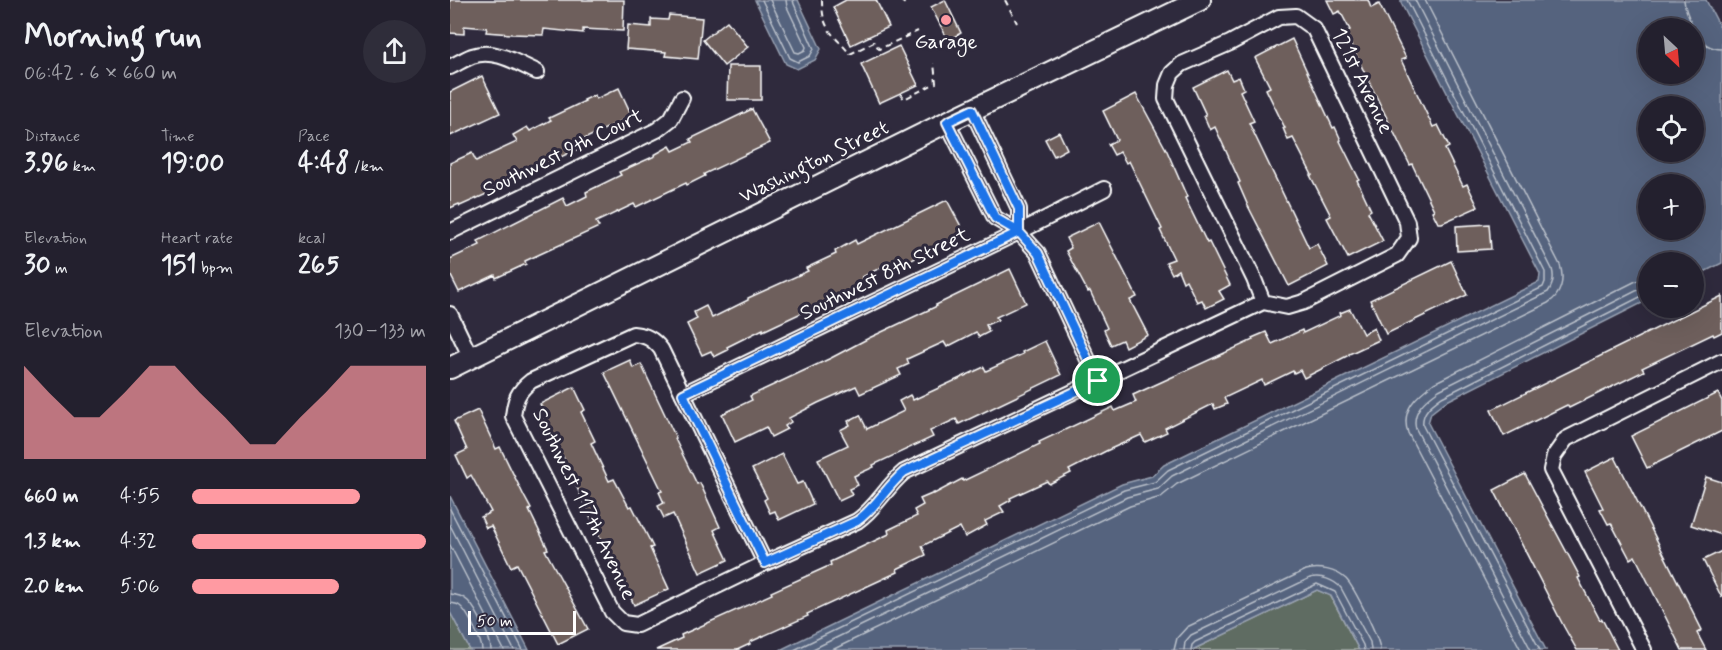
<!DOCTYPE html>
<html lang="en">
<head>
<meta charset="utf-8">
<style>
  body { margin:0; font-family:Mynerve,sans-serif; background:#2f2d3a; color:#f1f3f6; height:100vh; display:flex; flex-direction:column; font-size:22px; white-space:nowrap }
  * { box-sizing:border-box; margin:0 }
  p { font-size:20px; color:#a3a3aa }
  .icon { flex:none; width:33px; height:33px; fill:none; stroke:currentColor; stroke-width:2; stroke-linecap:round; stroke-linejoin:round }
  .map { position:relative; flex:1; overflow:hidden }
  .sheet { display:flex; flex-direction:column; background:#23202e; width:450px }
  .sheet>* { flex:none }
  .needle { width:39px; rotate:154deg }
  .fabs { position:absolute; left:1188px; top:18px; display:grid; gap:12px }
  .fabs a { display:grid; place-items:center; width:66px; height:66px; border-radius:50%; background:#23202e; box-shadow:0 6px 24px #0002,0 0 0 2px #403e4a; font-size:30px }
  .scale { position:absolute; left:18px; bottom:15px; width:108px; box-sizing:border-box; padding-left:6px; border:3px solid #fff; border-top:0; font-size:16px; line-height:21px; white-space:nowrap; color:#fff; -webkit-text-stroke:4px #2f2a3d; paint-order:stroke }
  .pin { position:absolute; display:grid; place-items:center; width:51px; height:51px; color:#fff; margin:-26px; border:3px solid #fff; border-radius:50%; box-shadow:0 2px 6px #0007 }
  .round { display:grid; place-items:center; flex:none; width:63px; height:63px; border-radius:32px; background:#2f2d3a }
  .overview { display:flex; align-items:center; justify-content:space-between; height:102px; padding:0 24px }
  h1 { font-size:33px; font-weight:800; line-height:45px }
  .figures { display:grid; grid-template-columns:repeat(3,1fr); gap:9px; height:102px; padding:6px 24px }
  .figures div { display:grid; align-content:center }
  .figures b { font-size:26px; font-weight:800 }
  .figures small { font-size:16px; font-weight:400 }
  .figures p { font-size:16px }
  .chart { height:168px; padding:12px 24px }
  .chart p { display:flex; justify-content:space-between }
  .chart svg { width:100%; height:108px; margin-top:6px; fill:#ff9aa2; opacity:.7 }
  ul { padding:0 24px; list-style:none; font-size:20px }
  li { display:grid; grid-template-columns:96px 72px 1fr; align-items:center; height:45px }
  li i { height:15px; border-radius:8px; background:#ff9aa2 }
  main { display:flex; flex:1; min-height:0 }
  .map>svg:first-child { display:block }
  .green { fill:#5f6c62; stroke:#afb6b0; stroke-width:1.5 }
  .water { fill:#54637e; stroke:#98a1b2; stroke-width:1.5; fill-rule:evenodd }
  .lines { fill:none; stroke-linecap:round; stroke-linejoin:round }
  .shore { stroke:#bbc1cb; stroke-width:1.5 }
  .building { fill:#6e5f5c; stroke:#fff; stroke-width:1.5 }
  .street-casing { stroke:#fff; stroke-width:18 }
  .secondary-casing { stroke:#fff; stroke-width:24 }
  .path { stroke:#fff; stroke-width:2; stroke-dasharray:6 4.5; stroke-linecap:butt }
  .street { stroke:#2f2a3d; stroke-width:14 }
  .secondary { stroke:#2f2a3d; stroke-width:20 }
  .route-casing { stroke:#fff; stroke-width:12 }
  .route { stroke:#1a73e8; stroke-width:8 }
  .poi-dot { fill:#ff9aa2; stroke:#2f2a3d; stroke-width:2 }
  .labels { text-anchor:middle; dominant-baseline:central; stroke-width:6; stroke-linejoin:round; paint-order:stroke }
  .poi-label { font-size:21px; fill:#fff; stroke:#2f2a3d }
  .street-label { font-size:21px; fill:#fff; stroke:#2f2a3d }
</style>
</head>
<body>
<main>
<section class="sheet">
<div class="overview"><div><h1>Morning run</h1><p>06:42 · 6 × 660 m</p></div><a class="round"><svg class="icon" aria-label="share" viewBox="0 0 24 24"><path d="M12 15V3M7 8l5-5 5 5M5 13v7h14v-7"/></svg></a></div>
<div class="figures">
<div><p>Distance</p><b>3.96<small> km</small></b></div>
<div><p>Time</p><b>19:00</b></div>
<div><p>Pace</p><b>4:48<small> /km</small></b></div>
</div>
<div class="figures">
<div><p>Elevation</p><b>30<small> m</small></b></div>
<div><p>Heart rate</p><b>151<small> bpm</small></b></div>
<div><p>kcal</p><b>265</b></div>
</div>
<div class="chart"><p><span>Elevation</span>130–133 m</p>
<svg viewBox="0 0 160 44" preserveAspectRatio="none"><path d="M0 44V6L10 17L20 27L30 27L40 17L50 6L60 6L70 17L80 27L90 38L100 38L110 27L120 17L130 6L140 6L150 6L160 6V44z"/></svg>
</div>
<ul>
<li><b>660 m</b>4:55<i style="width:72%"></i></li>
<li><b>1.3 km</b>4:32<i style="width:100%"></i></li>
<li><b>2.0 km</b>5:06<i style="width:63%"></i></li>
</ul>
</section>
<div class="map">
<svg width="1272" height="650" viewBox="0 0 1272 650">
  <rect width="100%" height="100%" fill="#2f2a3d"/>
  <filter id="ink" filterUnits="userSpaceOnUse"><feTurbulence type="fractalNoise" baseFrequency=".0167" numOctaves="2"/><feDisplacementMap in="SourceGraphic" scale="12" xChannelSelector="R" yChannelSelector="G"/><feConvolveMatrix kernelMatrix="1 2 1 2 8 2 1 2 1" color-interpolation-filters="sRGB"/></filter>
  <g filter="url(#ink)">
    <g class="green">
      <path d="M867,590L880,595L909,650H742Z"/>
      <path d="M0,612L20,650H0Z"/>
    </g>
    <g class="water">
      <path d="M305,0H348L371,49L365,60L347,69L336,64Z"/>
      <path d="M951,0H1256L1272,31V263L1244,277V262H1198V300L995,402L981,413L978,423L1096,650H909L881,596L867,590L742,650H330L672,484L702,476L714,465L1089,282L1090,274L951,3ZM1244,28V74H1198V28ZM1244,106V152H1198V106ZM1198,184H1244V230H1198Z"/>
      <path d="M0,496L79,650H20L0,612Z"/>
    </g>
    <g class="lines">
      <g class="shore">
        <path d="M312,0L340,58L348,62L360,56L364,49L344,4L343,0"/>
        <path d="M320,0L345,52L349,53L355,50L356,47L337,7L336,0"/>
        <path d="M1234,0C1235,12 1247,38 1257,45C1262,48 1267,49 1272,49"/>
        <path d="M0,509L73,650"/>
        <path d="M0,525L64,650"/>
        <path d="M0,545L54,650"/>
        <path d="M0,594C7,595 13,596 18,601C27,610 41,638 41,650"/>
        <path d="M0,603C4,604 6,603 10,606C17,611 32,641 32,650"/>
        <path d="M344,650L674,490L705,482L718,470L1093,287L1095,282V272L957,0"/>
        <path d="M361,650L677,497L708,489L722,476L1098,292C1103,285 1104,276 1102,269L965,0"/>
        <path d="M382,650L680,506L711,497L727,484L1098,303C1111,295 1115,280 1110,265L975,0"/>
        <path d="M724,650L727,638L737,627L856,570C869,566 886,570 896,579C904,587 930,639 930,650"/>
        <path d="M734,650L735,642L741,635L860,578C871,575 884,580 891,588L920,642L921,650"/>
        <path d="M741,650L742,645L745,642L867,584L885,592L913,645L914,650"/>
        <path d="M1071,650L958,433C950,410 967,395 984,383L1186,281L1198,278"/>
        <path d="M1081,650L966,429C961,411 976,399 989,390L1190,289L1198,287"/>
        <path d="M1090,650L973,426C971,412 981,405 992,397L1194,295H1198"/>
      </g>
    </g>
    <g class="building">
      <path d="M0,0H174L173,31L133,29V33L94,29L93,35L61,34L36,32L37,28L14,26V34L0,33Z"/>
      <path d="M396,0H426L439,27L401,45L383,7Z"/>
      <path d="M495,0L511,33L498,40L481,7Z"/>
      <path d="M877,0H918L921,8L929,4L956,58L951,60L983,127L988,125L999,147L995,149L1013,186L1017,184L1028,207L992,223H988L982,211L984,210L962,164L960,165L901,45L896,32L900,30L890,11L884,14Z"/>
      <path d="M219,15L252,18L248,59L215,56L216,52L176,49L178,25L201,27V19L218,20Z"/>
      <path d="M277,21L298,47L274,66L253,40Z"/>
      <path d="M842,39L883,128L885,127L891,140L890,141L909,179L907,180L921,210L918,212L933,241L898,258L877,218L881,216L860,175H862L843,138L838,140L833,128H835L816,89L820,87L805,58Z"/>
      <path d="M449,46L468,85L429,103L411,64Z"/>
      <path d="M278,66H311V100H277Z"/>
      <path d="M777,70L782,80L789,77L794,89L790,91L804,121L799,123L859,248L867,244L878,266L839,286L798,206L788,183L790,182L765,127L760,130L754,116L756,115L743,87Z"/>
      <path d="M32,76L50,113L0,136V92Z"/>
      <path d="M169,88L182,116L130,141L133,147L39,189L41,192L10,206L9,204L0,208V163L22,153L26,161L67,142L63,135L77,127L80,131L101,120L99,118L135,101L134,100L145,95L146,99Z"/>
      <path d="M686,94L717,151L737,197L735,198L757,243L759,242L780,285L769,291L774,299L756,308L752,300L747,302L736,280L733,282L728,270L722,274L716,262L724,259L710,230L712,229L679,161L676,163L670,152L664,155L658,144L667,140L653,111Z"/>
      <path d="M302,109L320,143L254,174L255,176L237,185L236,183L186,207L184,204L146,222L149,227L75,261L76,264L46,278L45,275L9,292L0,274V259L30,245L28,241L113,198L117,206L137,196L136,192L171,175L169,172L205,156L204,155L220,146L223,151L242,142L240,139Z"/>
      <path d="M609,132L617,149L604,156L595,139Z"/>
      <path d="M497,200L515,234L439,271L436,265L412,277L415,283L313,331V329L277,347L278,350L264,357L261,351L252,355L237,324L247,319L244,312L256,306L262,318L298,300V298L358,271L356,268L386,254L385,251L405,240L407,244Z"/>
      <path d="M649,222L687,297L680,300L698,335L675,347L672,340L661,345L654,330L657,328L640,291L638,292L616,251L621,248L616,238Z"/>
      <path d="M1039,224L1041,249L1007,251L1006,226Z"/>
      <path d="M1001,261L1017,295L936,334L920,300Z"/>
      <path d="M560,269L576,303L546,317L548,320L536,325L539,332L529,337L526,332L497,347L494,342L457,359L459,364L448,369L451,375L410,394L406,386L368,403L339,418L341,422L335,426L337,429L321,437L316,427L285,442L272,414L302,400L300,396L381,358L419,338L487,306L486,305Z"/>
      <path d="M1272,296V332L1264,336L1263,334L1192,368L1194,371L1119,408L1117,405L1054,436L1041,410Z"/>
      <path d="M900,309L913,334L924,328L929,340L899,354V355L854,378L850,370L844,373L843,371L814,385L812,380L774,398L777,404L765,409L763,404L715,428L717,432L695,442L691,435L656,451L619,470L621,473L599,484L597,481L560,498L561,500L550,506L554,512L535,521L537,525L515,537L510,527L472,546L476,555L447,569L448,572L357,614L358,616L300,642V644L287,650H206L232,638L231,635L322,594L321,592L381,565L380,562L439,534L438,530L467,516L464,510L473,505L470,499L484,493V494L512,479L513,481L590,444L589,442L663,407L665,411L686,402L683,395L803,340L802,338L816,332L822,344L852,330L853,333L891,315L890,313Z"/>
      <path d="M595,341L611,375L509,424L506,419L480,431L483,437L423,465L424,467L404,476L408,485L399,489L402,495L389,501L368,459L398,445L390,430L400,425L398,421L410,415L417,429L454,411L449,401L460,395L463,400L534,367L536,371L573,354L572,352Z"/>
      <path d="M180,360L183,368L191,364L226,438L225,439L247,484L250,483L270,527L264,530L278,560L250,573L223,514L214,518L208,506L214,503L209,492L212,491L154,372Z"/>
      <path d="M124,387L135,410L131,412L145,441L141,443L159,481L164,479L179,507L182,506L203,547L200,548L219,589L184,605L171,575L169,576L153,544L113,457H111L91,415L95,413L90,404Z"/>
      <path d="M1268,393L1272,401V431L1197,468L1181,436Z"/>
      <path d="M28,410L46,449L50,447L74,496L81,509L79,510L98,549L95,550L138,629L108,644L67,564L61,567L41,526L36,528L31,517L41,512L21,475L17,478L6,455L17,450L4,421Z"/>
      <path d="M332,454L347,484L353,482L363,504L329,520L325,511L320,513L314,500L317,498L302,469Z"/>
      <path d="M1165,457L1252,630L1247,633L1256,650H1232L1185,556L1180,559L1161,523L1158,524L1150,509L1153,508L1135,472Z"/>
      <path d="M1075,474L1130,577L1128,578L1150,620L1152,619L1168,650H1127L1114,627L1044,490Z"/>
      <path d="M1256,477L1272,482V535L1241,525Z"/>
      <path d="M1272,551V598L1253,560Z"/>
    </g>
    <g class="lines">
      <defs>
        <g id="street">
          <path d="M0,67C7,64 14,59 22,56C44,48 67,63 87,72"/>
          <path d="M522,110L569,209V232"/>
          <path d="M497,122L545,218L569,232L588,253L648,381"/>
          <path d="M0,232L207,130L221,119L232,98"/>
          <path d="M0,314L21,358"/>
          <path d="M233,394L569,232L654,189"/>
          <path d="M315,563L211,349C203,339 196,335 183,334L81,381C67,392 65,400 63,416L162,612L173,623L187,625L315,563L407,521C426,508 436,487 454,472L813,302L837,307L854,302L947,255L959,238L957,222L864,29L846,16L829,17L780,43L732,64L722,73L717,85L716,99L804,279L813,302"/>
          <path d="M1194,650L1101,470L1104,456L1116,439L1272,361"/>
        </g>
        <path id="secondary" d="M0,368L497,122L750,0"/>
      </defs>
      <use href="#street" class="street-casing"/>
      <use href="#secondary" class="secondary-casing"/>
      <g class="path">
        <path d="M372,0C372,31 383,33 400,54L424,42L429,49L468,31"/>
        <path d="M450,0L456,5"/>
        <path d="M555,0L567,23"/>
        <path d="M450,93L454,99L486,83L484,63"/>
      </g>
      <use href="#street" class="street"/>
      <use href="#secondary" class="secondary"/>
    </g>
  </g>
  <g class="lines" filter="url(#ink)">
    <defs>
      <path id="route" d="M648,381L588,253L569,232L545,218L497,122L522,110L569,209V232L233,394L315,563L407,521C426,508 436,487 454,472L648,381"/>
    </defs>
    <use href="#route" class="route-casing"/>
    <use href="#route" class="route"/>
  </g>
  <circle class="poi-dot" cx="496" cy="20" r="6"/>
  <g class="labels">
    <g class="poi-label">
      <text x="496" y="42">Garage</text>
    </g>
    <g class="street-label">
      <text transform="translate(912 81) rotate(64)">121st Avenue</text>
      <text transform="translate(113 153) rotate(-26)">Southwest 9th Court</text>
      <text transform="translate(364 162) rotate(-26)">Washington Street</text>
      <text transform="translate(435 274) rotate(-26)">Southwest 8th Street</text>
      <text transform="translate(134 504) rotate(64)">Southwest 117th Avenue</text>
    </g>
  </g>
</svg>
<div class="fabs">
<a><svg class="needle" viewBox="-14 -14 28 28"><path d="M0-13l5 13h-10z" fill="#e53935"/><path d="M0 13l5-13h-10z" fill="#a3a3aa"/></svg></a>
<a><svg class="icon" aria-label="locate" viewBox="0 0 24 24"><circle cx="12" cy="12" r="6"/><path d="M12 2v4M12 18v4M2 12h4M18 12h4"/></svg></a>
<a>+</a>
<a>−</a>
</div>
<div class="scale">50 m</div>
<div class="pin" style="left:648px;top:381px;background:#1e9e55"><svg class="icon" aria-label="arrive" viewBox="0 0 24 24"><path d="M6 21V4h12l-3 4 3 4H6"/></svg></div>
</div>
</main>
</body>
</html>
